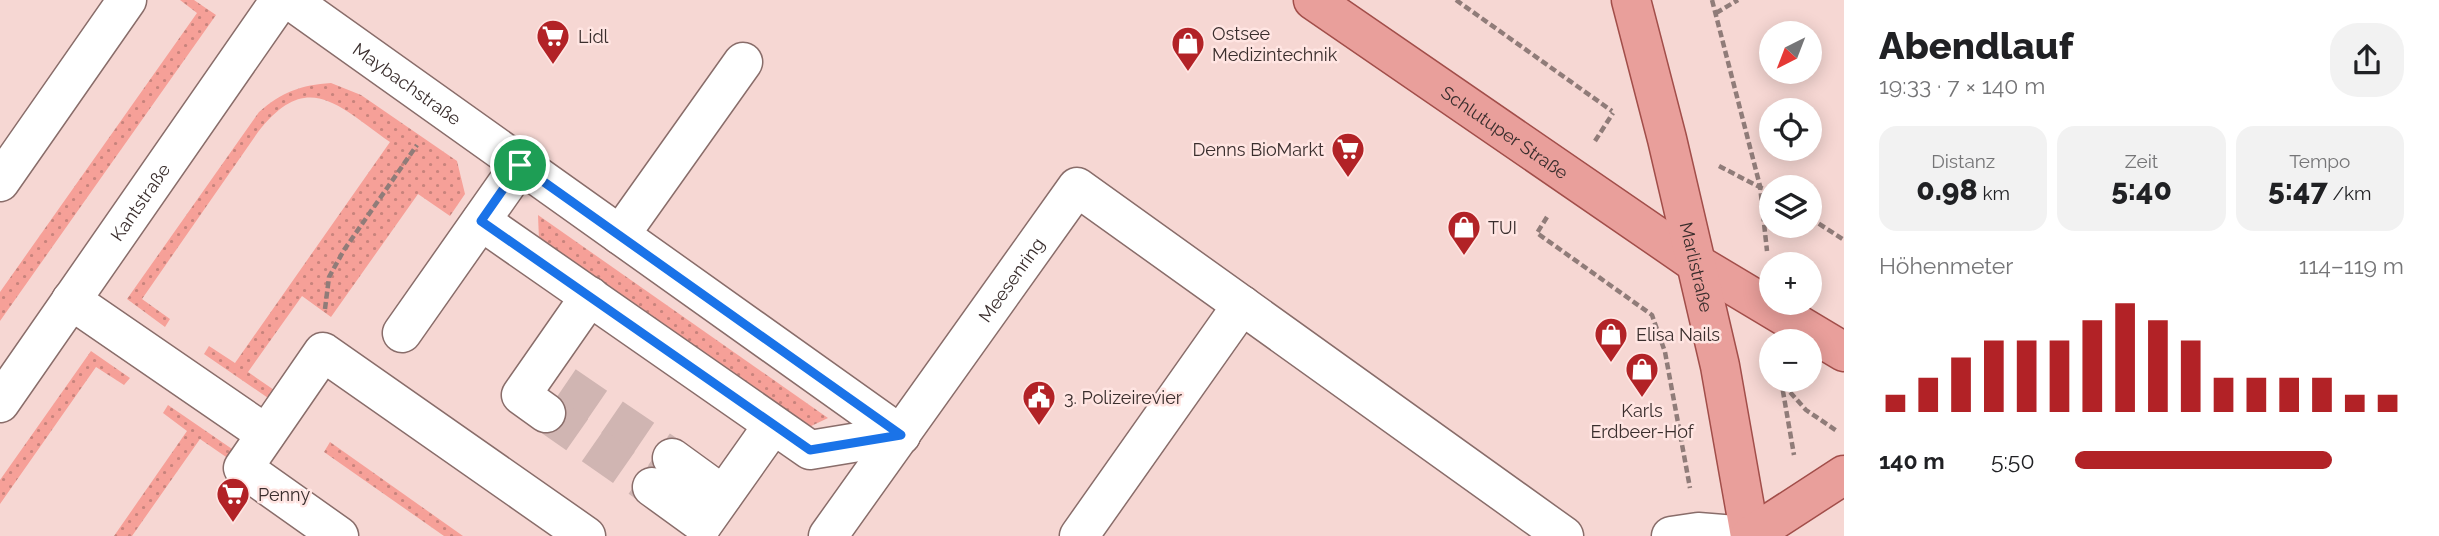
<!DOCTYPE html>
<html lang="de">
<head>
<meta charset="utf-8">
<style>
  body { margin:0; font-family:Raleway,sans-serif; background:#f2f2f2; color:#202124; height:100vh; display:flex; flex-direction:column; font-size:26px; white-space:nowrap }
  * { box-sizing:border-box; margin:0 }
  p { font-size:23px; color:#757577 }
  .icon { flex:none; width:38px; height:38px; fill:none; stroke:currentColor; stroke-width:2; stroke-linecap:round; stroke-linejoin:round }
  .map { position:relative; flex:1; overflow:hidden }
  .panel { display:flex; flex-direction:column; background:#fff; width:595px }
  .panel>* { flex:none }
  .needle { width:46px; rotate:222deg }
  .fabs { position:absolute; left:1759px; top:21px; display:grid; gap:14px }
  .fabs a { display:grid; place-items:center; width:63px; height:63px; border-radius:50%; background:#fff; box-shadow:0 4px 18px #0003; font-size:35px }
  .pin { position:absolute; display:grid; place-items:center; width:60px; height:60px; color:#fff; margin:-30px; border:4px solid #fff; border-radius:50%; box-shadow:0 2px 7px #0007 }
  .round { display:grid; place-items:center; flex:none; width:74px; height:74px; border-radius:28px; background:#f2f2f2 }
  .head { display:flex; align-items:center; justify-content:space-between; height:119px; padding:0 35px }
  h1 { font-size:38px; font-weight:800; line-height:52px }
  .figures { display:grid; grid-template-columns:repeat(3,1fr); gap:10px; height:119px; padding:7px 35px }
  .figures div { display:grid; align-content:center; border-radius:18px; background:#f2f2f2; text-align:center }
  .figures b { font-size:30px; font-weight:800 }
  .figures small { font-size:19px; font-weight:400 }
  .figures p { font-size:19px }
  .chart { height:196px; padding:14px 35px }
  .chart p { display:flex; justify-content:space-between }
  .chart svg { width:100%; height:126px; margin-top:7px; stroke:#b22226; stroke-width:6 }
  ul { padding:0 35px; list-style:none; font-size:23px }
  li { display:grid; grid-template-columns:112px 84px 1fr; align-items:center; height:52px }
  li i { height:18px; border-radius:9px; background:#b22226 }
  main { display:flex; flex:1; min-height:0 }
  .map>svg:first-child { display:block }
  .grass { fill:url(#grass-dots) }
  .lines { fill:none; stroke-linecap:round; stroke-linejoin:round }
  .minor-tunnel { stroke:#d0b5b2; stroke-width:38; stroke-dasharray:38 19; stroke-linecap:butt }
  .minor-casing { stroke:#896d6a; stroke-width:41 }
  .major-casing { stroke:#a24e4a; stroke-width:41 }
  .path { stroke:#907c79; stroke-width:4.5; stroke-dasharray:7 3.5; stroke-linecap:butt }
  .minor { stroke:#fff; stroke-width:38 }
  .major { stroke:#e99f9b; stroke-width:38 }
  .route-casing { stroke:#fff; stroke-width:14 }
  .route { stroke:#1a73e8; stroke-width:9 }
  .labels { text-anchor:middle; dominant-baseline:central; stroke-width:5; stroke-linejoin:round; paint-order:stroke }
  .poi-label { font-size:18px; fill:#3a2e2d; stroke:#ffe5e2; text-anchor:start }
  .street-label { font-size:18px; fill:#3a2e2d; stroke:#ffe5e2 }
</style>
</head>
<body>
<main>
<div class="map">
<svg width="1844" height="536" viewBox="0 0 1844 536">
  <defs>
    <pattern id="grass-dots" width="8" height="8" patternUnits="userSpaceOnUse" patternTransform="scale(1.75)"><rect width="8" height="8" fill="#f6a098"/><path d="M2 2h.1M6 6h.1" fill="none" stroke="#c8837c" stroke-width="1.8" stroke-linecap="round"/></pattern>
  </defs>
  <rect width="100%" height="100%" fill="#f6d7d3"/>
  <g class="grass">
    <path d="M180,0H194L216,15L0,321V292L197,13Z"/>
    <path d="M331,83L361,95L457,161L465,194L450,216L418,194L331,317L302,296L248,372L277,392L271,400L204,354L209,346L235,363L390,142C338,106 308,68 258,132L142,299L170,319L165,327L127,299L259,112C282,92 301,85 331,83Z"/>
    <path d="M538,215L828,418L805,429L539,240Z"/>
    <path d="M91,351L130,378L124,385L96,367L0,504V480Z"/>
    <path d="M168,405L235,451L229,459L200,439L132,536H114L187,431L163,413Z"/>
    <path d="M330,442L463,536H444L324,452Z"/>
  </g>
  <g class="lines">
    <g class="minor-tunnel">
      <path d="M565,385L672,458"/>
      <path d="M546,413L652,487"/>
    </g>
    <defs>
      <g id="minor">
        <path id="s1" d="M290,0L901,435"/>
        <path d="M0,182L127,0"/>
        <path d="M481,221L810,450L901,435"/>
        <path d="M620,235L743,62"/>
        <path d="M71,300L266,434"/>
        <path d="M402,333L520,165"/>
        <path id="s2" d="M0,403L280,0"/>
        <path d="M546,413L521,395L590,296"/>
        <path d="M672,458L723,495"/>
        <path d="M652,487L703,524L773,425"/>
        <path d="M339,536L243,468L323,352L586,536"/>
        <path id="s3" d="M828,536L1077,187L1564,536"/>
        <path d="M1079,536L1242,305"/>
        <path d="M1671,536L1698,532L1748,536"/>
      </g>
      <g id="major">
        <path id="s4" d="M1313,0L1697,264L1844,352"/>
        <path id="s5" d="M1631,0L1667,139L1720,366L1750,536"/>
        <path d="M1750,536L1844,475"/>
      </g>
    </defs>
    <use href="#minor" class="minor-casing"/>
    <use href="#major" class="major-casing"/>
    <g class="path">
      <path d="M1456,0L1612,111"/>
      <path d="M1712,0L1760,186L1767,251"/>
      <path d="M1716,13L1738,0"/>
      <path d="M1595,141L1613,113"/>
      <path d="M1719,166L1771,193"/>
      <path d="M1547,217L1537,233L1652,315L1665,352L1690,488"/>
      <path d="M1810,218L1844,240"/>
      <path d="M325,309L329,277L344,250L417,145"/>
      <path d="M1774,380L1781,382L1806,410L1837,431"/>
      <path d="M1781,380L1794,455"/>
    </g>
    <use href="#minor" class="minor"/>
    <use href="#major" class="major"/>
  </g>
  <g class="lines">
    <defs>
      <path id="route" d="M520,165L901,435L810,450L481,221Z"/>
    </defs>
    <use href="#route" class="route-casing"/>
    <use href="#route" class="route"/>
  </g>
  <defs>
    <symbol id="supermarket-pin" viewBox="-11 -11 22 30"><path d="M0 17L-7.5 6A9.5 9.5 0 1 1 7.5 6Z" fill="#b22226" stroke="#ffe5e2"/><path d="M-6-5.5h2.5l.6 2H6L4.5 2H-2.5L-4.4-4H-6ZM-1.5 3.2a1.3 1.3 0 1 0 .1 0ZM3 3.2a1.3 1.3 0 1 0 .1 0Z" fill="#fff"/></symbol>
    <symbol id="shop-pin" viewBox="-11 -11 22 30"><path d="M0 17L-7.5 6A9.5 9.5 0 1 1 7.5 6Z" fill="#b22226" stroke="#ffe5e2"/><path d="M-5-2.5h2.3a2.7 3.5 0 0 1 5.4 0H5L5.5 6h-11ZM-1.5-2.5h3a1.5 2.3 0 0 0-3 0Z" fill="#fff"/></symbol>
    <symbol id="civic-pin" viewBox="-11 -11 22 30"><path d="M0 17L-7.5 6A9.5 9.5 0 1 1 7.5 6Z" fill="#b22226" stroke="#ffe5e2"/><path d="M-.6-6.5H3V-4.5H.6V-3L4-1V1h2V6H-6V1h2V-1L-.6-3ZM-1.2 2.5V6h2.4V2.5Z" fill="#fff"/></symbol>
  </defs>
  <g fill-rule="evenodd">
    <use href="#supermarket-pin" x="534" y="17" width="38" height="52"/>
    <use href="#shop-pin" x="1169" y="24" width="38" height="52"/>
    <use href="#supermarket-pin" x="1329" y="130" width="38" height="52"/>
    <use href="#shop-pin" x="1445" y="208" width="38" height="52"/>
    <use href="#shop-pin" x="1592" y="315" width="38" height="52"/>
    <use href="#shop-pin" x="1623" y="350" width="38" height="52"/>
    <use href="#civic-pin" x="1020" y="378" width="38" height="52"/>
    <use href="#supermarket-pin" x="214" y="475" width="38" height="52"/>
  </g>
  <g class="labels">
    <g class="poi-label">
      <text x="1212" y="33">Ostsee<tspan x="1212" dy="21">Medizintechnik</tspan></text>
      <text x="578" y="36">Lidl</text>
      <text x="1324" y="149" text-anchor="end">Denns BioMarkt</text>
      <text x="1488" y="227">TUI</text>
      <text x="1636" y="334">Elisa Nails</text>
      <text x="1064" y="397">3. Polizeirevier</text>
      <text x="1642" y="410" text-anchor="middle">Karls<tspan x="1642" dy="21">Erdbeer-Hof</tspan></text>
      <text x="258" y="494">Penny</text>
    </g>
    <g class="street-label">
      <text stroke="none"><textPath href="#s1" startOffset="144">Maybachstraße</textPath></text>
      <text stroke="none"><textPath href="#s4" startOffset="233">Schlutuper Straße</textPath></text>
      <text stroke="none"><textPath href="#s2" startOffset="245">Kantstraße</textPath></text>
      <text stroke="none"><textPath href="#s5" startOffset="275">Marlistraße</textPath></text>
      <text stroke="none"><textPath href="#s3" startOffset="315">Meesenring</textPath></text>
    </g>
  </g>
</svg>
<div class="fabs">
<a><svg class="needle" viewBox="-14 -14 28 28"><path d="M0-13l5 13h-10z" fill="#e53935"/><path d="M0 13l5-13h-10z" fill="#757577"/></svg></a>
<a><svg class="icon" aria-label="locate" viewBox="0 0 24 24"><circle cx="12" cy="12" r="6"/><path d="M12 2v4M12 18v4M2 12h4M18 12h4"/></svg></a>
<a><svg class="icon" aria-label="layers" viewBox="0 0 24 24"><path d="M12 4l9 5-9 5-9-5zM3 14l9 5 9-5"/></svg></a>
<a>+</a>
<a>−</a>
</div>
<div class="pin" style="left:520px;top:165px;background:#1e9e55"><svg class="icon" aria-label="arrive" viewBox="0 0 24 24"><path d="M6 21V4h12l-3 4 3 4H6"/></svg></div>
</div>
<section class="panel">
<div class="head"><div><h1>Abendlauf</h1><p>19:33 · 7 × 140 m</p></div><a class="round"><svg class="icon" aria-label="share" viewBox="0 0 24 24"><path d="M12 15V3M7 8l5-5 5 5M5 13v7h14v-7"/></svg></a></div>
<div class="figures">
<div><p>Distanz</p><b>0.98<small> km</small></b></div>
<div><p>Zeit</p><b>5:40</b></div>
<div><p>Tempo</p><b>5:47<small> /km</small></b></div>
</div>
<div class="chart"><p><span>Höhenmeter</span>114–119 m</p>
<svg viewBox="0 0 160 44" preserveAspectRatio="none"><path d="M5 44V38M15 44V32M25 44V25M35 44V19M45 44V19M55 44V19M65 44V12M75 44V6M85 44V12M95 44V19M105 44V32M115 44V32M125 44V32M135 44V32M145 44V38M155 44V38"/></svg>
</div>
<ul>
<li><b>140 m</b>5:50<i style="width:78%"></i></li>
</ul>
</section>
</main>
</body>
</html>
